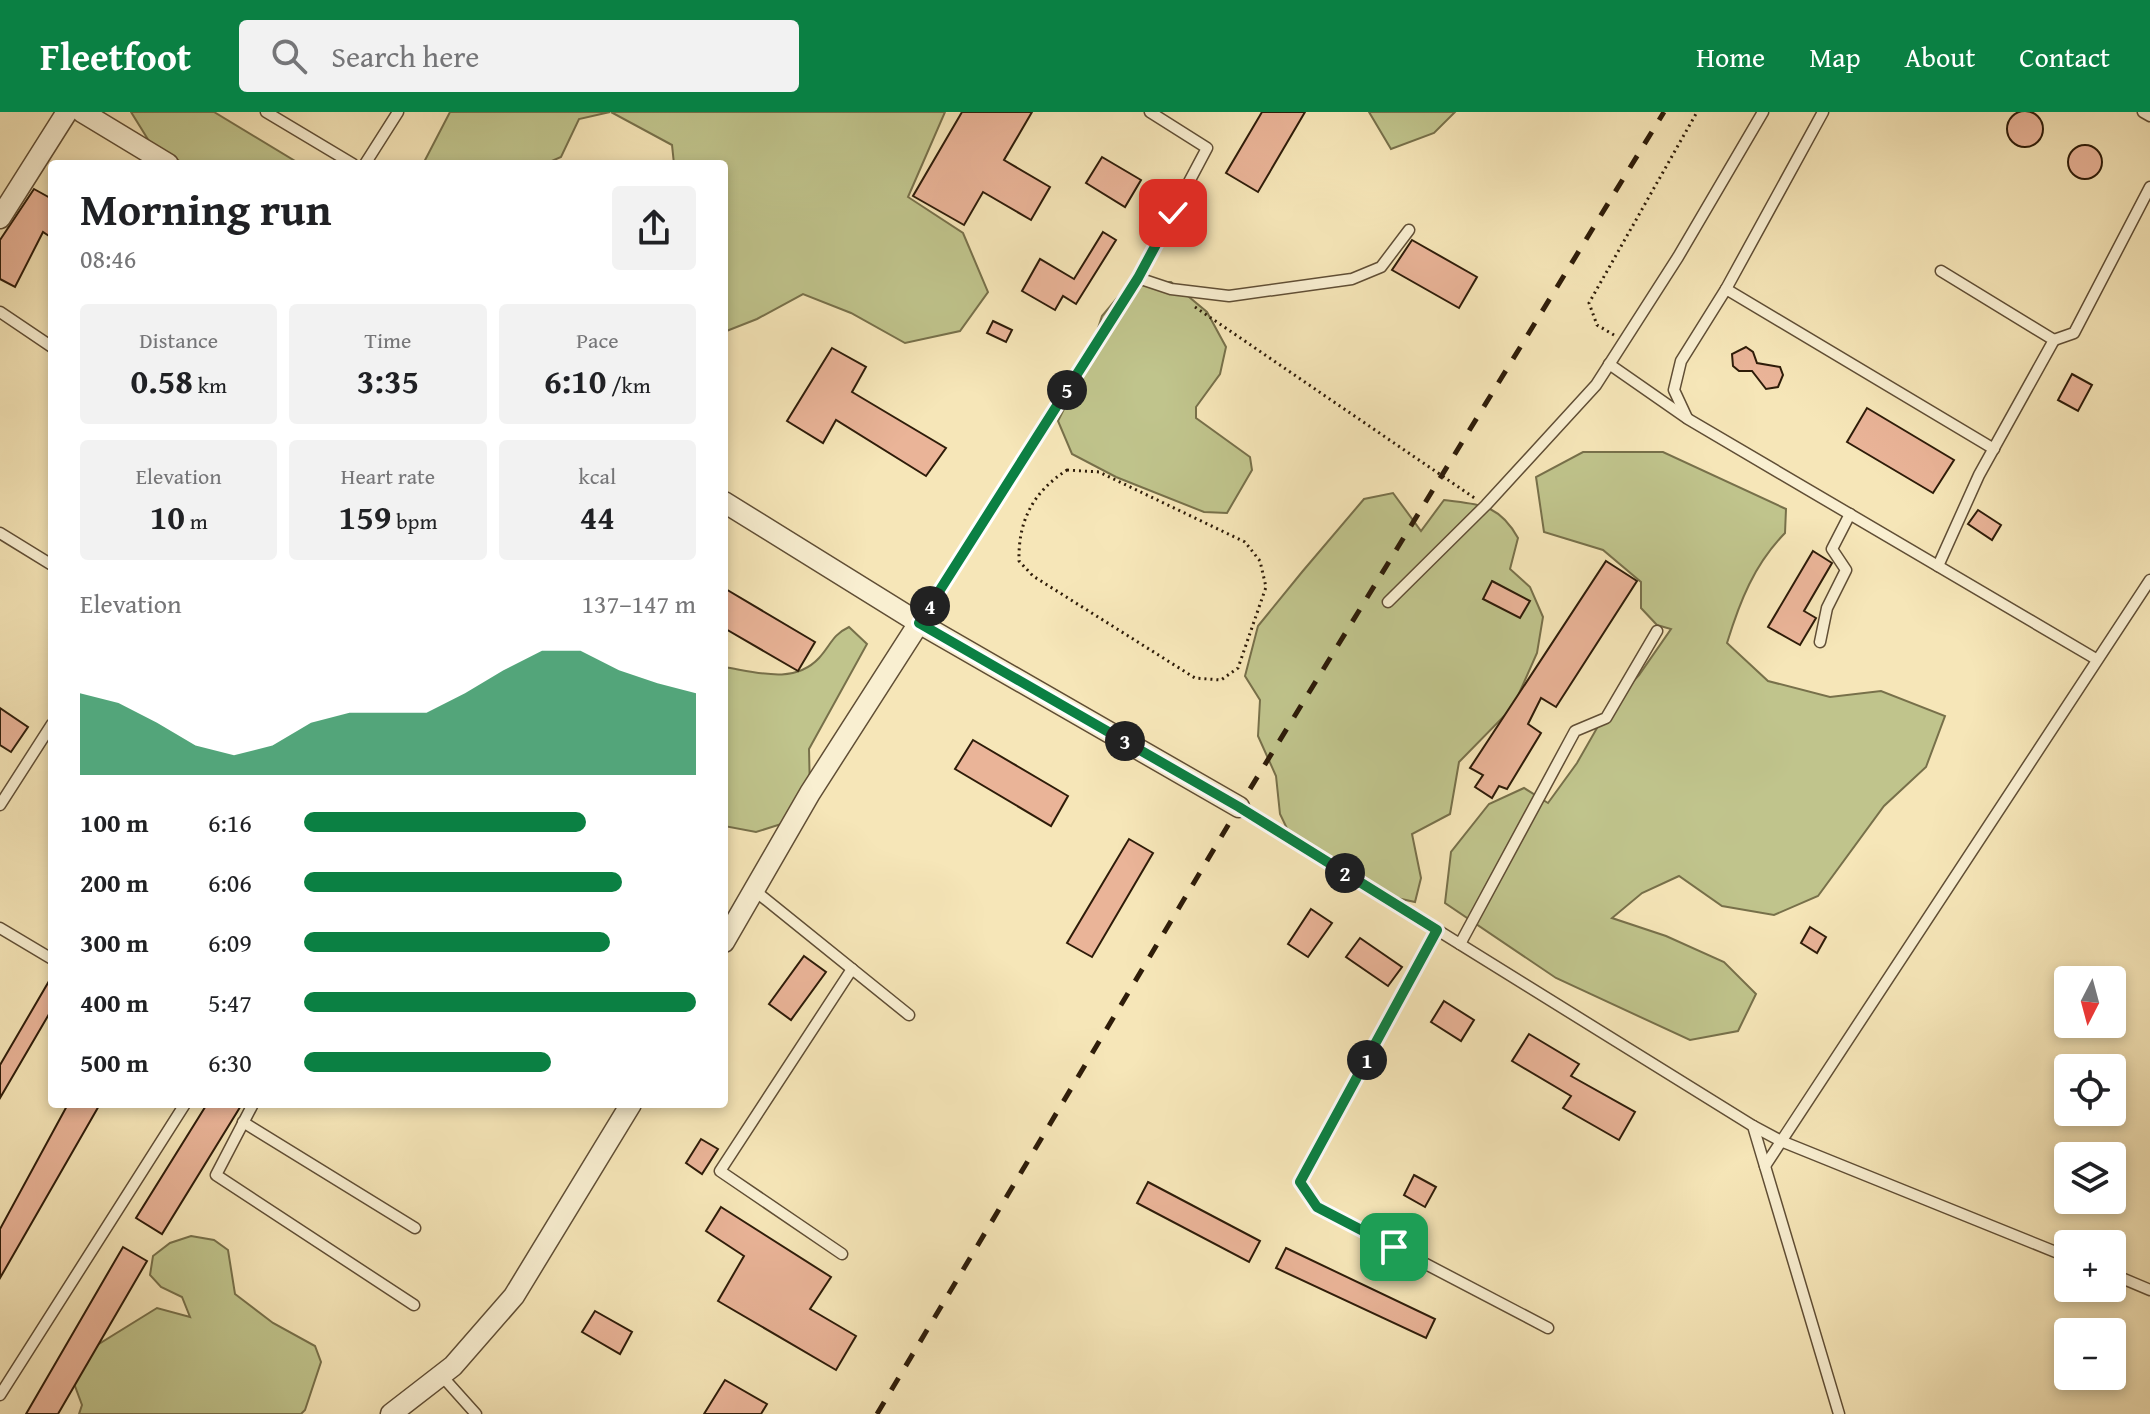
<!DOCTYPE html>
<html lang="en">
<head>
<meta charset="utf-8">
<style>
  body { margin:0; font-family:"Gentium Book Plus",serif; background:#f2f2f2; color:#202124; height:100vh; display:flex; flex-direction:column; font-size:30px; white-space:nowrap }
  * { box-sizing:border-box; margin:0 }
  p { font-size:26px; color:#757577 }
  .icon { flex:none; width:44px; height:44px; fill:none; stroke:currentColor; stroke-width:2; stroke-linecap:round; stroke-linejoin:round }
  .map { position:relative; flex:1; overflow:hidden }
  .side { position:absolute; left:48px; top:48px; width:680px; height:948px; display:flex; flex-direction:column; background:#fff; border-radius:8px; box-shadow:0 4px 12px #0003 }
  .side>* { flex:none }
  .needle { width:52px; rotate:186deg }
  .fabs { position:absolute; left:2054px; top:854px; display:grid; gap:16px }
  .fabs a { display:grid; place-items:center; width:72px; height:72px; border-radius:8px; background:#fff; box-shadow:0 4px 12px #0003; font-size:40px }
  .pin { position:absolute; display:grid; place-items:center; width:68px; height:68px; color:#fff; margin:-34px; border-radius:16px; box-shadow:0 4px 12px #0006 }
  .km { position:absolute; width:40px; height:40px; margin:-20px; border-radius:50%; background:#222; color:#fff; font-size:22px; line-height:40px; text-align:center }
  .round { display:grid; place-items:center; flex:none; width:84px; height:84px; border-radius:8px; background:#f2f2f2 }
  .summary { display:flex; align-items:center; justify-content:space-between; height:136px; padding:0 32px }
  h1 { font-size:44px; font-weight:600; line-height:60px }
  .figures { display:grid; grid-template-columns:repeat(3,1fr); gap:12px; height:136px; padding:8px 32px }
  .figures div { display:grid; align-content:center; border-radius:8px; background:#f2f2f2; text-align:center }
  .figures b { font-size:34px; font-weight:600 }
  .figures small { font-size:22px; font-weight:400 }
  .figures p { font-size:22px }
  .chart { height:224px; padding:16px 32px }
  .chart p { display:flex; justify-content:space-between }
  .chart svg { width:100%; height:144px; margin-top:8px; fill:#0b8043; opacity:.7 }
  ul { padding:0 32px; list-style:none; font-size:26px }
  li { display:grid; grid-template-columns:128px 96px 1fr; align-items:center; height:60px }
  li i { height:20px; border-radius:10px; background:#0b8043 }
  header { display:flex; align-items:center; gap:48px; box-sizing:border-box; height:112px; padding:0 40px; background:#0b8043; color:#fff }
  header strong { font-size:38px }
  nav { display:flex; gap:44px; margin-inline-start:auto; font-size:28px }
  .search { width:560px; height:72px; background:#f2f2f2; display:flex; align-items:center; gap:20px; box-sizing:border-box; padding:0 28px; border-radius:8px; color:#757577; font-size:30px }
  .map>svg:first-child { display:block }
  .green { fill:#c0c48c; stroke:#77704a; stroke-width:2 }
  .building { fill:#eab498; stroke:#2e1c09; stroke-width:2 }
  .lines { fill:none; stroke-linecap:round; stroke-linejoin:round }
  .lane-casing { stroke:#604e35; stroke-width:13 }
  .street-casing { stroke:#604e35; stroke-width:23 }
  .path { stroke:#2e1c09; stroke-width:3; stroke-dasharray:2 4; stroke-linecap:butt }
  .lane { stroke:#f9efd1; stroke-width:10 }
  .street { stroke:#f9efd1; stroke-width:20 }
  .rail { stroke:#2e1c09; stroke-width:5; stroke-dasharray:14 14; stroke-linecap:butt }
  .route-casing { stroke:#fff; stroke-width:16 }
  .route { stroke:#0b8043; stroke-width:10 }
</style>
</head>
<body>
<header>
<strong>Fleetfoot</strong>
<div class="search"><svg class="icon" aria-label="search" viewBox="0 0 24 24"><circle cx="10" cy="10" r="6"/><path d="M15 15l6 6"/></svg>Search here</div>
<nav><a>Home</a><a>Map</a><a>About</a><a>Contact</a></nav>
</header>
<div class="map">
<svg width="2150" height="1302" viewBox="0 0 2150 1302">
  <rect width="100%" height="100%" fill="#f6e6b8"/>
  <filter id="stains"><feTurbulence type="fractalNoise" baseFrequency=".0025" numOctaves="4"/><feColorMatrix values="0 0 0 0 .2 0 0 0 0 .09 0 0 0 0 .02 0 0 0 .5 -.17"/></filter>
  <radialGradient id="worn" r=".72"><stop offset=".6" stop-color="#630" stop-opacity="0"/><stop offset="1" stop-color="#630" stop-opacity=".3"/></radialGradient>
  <g class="green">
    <path d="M131,0H214L300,52H184L149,29Z"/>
    <path d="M450,0H610L579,7L561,45L545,52H423Z"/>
    <path d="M611,0H945L908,85L963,121L988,180L960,219L905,231L851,201L803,182L757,207L724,220V52H674L672,33Z"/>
    <path d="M1369,0H1455L1434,21L1391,37Z"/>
    <path d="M1171,170L1207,200L1226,235L1220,262L1196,295V306L1250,345L1252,358L1227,401L1204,400L1116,365L1072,342L1058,309L1086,253L1102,204L1128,173Z"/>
    <path d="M1583,340H1663L1786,397L1785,421C1754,453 1740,489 1727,531L1768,569L1830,585L1881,579L1945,604L1926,655L1884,694L1818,784L1774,803L1722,794L1679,764L1642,781L1612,806L1666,824L1724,850L1756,882L1738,919L1690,928L1556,866L1445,791L1451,740L1489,692L1524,676L1548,691L1577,651L1609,595L1639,563L1671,517L1657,513L1641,496V470L1603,438L1544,420L1536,365Z"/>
    <path d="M1393,381L1421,419L1444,388C1481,393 1499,392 1518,426L1510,457L1530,475L1543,505L1537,541L1513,595L1459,650L1450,702L1412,722L1421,766L1415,790L1379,782L1293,729L1280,702L1276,664L1258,624L1260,588L1245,564L1258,514L1302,460L1364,387Z"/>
    <path d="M849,515L867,532L809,637L810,681L794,708L756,720L724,714V555C756,560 794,573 819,546C831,533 832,523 849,515Z"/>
    <path d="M191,1124L214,1128L228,1138L235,1182L273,1211L315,1234L321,1250L305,1298L301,1302H79L82,1293L72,1266L86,1240L157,1196L190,1205L182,1185L161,1175L150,1163L153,1144L170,1131Z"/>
  </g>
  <g class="building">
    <circle cx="2025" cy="17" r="18"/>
    <path d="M962,0H1032L1004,48L1050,75L1031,108L983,80L964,113L913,84Z"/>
    <path d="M1262,0H1305L1258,80L1226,61Z"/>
    <circle cx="2085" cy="50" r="17"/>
    <path d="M1102,45L1141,68L1125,95L1086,71Z"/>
    <path d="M34,77L52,87V126L43,120L15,175L0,167V128Z"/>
    <path d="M1103,120L1116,128L1076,192L1063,184L1055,198L1022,179L1040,147L1074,167Z"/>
    <path d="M1412,128L1477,165L1459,196L1392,158Z"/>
    <path d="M993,209L1012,218L1006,230L987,221Z"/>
    <path d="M1746,235L1753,240L1757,251L1780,255L1783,263L1778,275L1766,277L1752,259H1739L1733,254L1732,242Z"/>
    <path d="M832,236L866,255L852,280L946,336L926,364L836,308L823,331L787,309Z"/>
    <path d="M2072,262L2092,273L2078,299L2058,288Z"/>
    <path d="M1867,296L1954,348L1933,381L1847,330Z"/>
    <path d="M1978,398L2001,413L1992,428L1968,412Z"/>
    <path d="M1813,439L1832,451L1804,499L1816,506L1800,533L1768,515Z"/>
    <path d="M1606,449L1637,469L1556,595L1541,586L1528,612L1541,621L1507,677L1499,674L1492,686L1475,675L1483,663L1470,656Z"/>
    <path d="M1492,469L1530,489L1520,506L1483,487Z"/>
    <path d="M724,476L815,530L798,559L724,516Z"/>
    <path d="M0,596L28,615L11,640L0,633Z"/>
    <path d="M973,628L1068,684L1051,714L955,657Z"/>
    <path d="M1129,727L1153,741L1092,845L1067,831Z"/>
    <path d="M1311,797L1332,811L1308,845L1288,832Z"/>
    <path d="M1810,815L1826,825L1817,841L1801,831Z"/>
    <path d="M1360,826L1402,855L1388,874L1346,845Z"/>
    <path d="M804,844L826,860L791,908L769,892Z"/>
    <path d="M52,864V897L0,986V953Z"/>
    <path d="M1444,889L1474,908L1461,929L1431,910Z"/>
    <path d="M1529,922L1579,952L1571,964L1635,1000L1619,1028L1563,996L1571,984L1512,949Z"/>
    <path d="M68,992H100L0,1166V1117Z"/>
    <path d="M207,992H242L162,1122L136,1106Z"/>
    <path d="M701,1027L718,1037L702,1062L686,1051Z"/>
    <path d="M1414,1063L1436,1075L1425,1095L1404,1083Z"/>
    <path d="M1148,1070L1260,1129L1249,1150L1137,1091Z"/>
    <path d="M721,1095L831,1165L810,1197L856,1224L836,1258L718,1189L744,1144L706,1119Z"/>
    <path d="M123,1135L147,1149L58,1302H26Z"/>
    <path d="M1286,1136L1435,1207L1426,1226L1276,1156Z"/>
    <path d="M595,1199L632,1220L620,1242L582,1220Z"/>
    <path d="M725,1268L767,1292L761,1302H704Z"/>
  </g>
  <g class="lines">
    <defs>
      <g id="lane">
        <path d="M266,0L353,52"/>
        <path d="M2143,0L2150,4"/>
        <path d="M365,52L398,0"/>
        <path d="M1138,166L1207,36L1150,0"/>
        <path d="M1726,177L1823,0"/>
        <path d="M0,200L52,235"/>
        <path d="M2054,228L2074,221L2150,75"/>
        <path d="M1609,252L1688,307L2096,547"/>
        <path d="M1687,306L1674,278L1681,249L1726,177L1994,337"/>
        <path d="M0,421L52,453"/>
        <path d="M1938,454L1979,363L2054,228L1941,159"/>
        <path d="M1388,490L1486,393L1596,273L1678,145L1763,0"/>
        <path d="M919,511L1138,166L1171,177L1229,184L1352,167L1381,155L1409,118"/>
        <path d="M1820,530L1827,496L1846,458L1832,437L1850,402"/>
        <path d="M0,693L52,612"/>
        <path d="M1239,695L1753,1014L1839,1302"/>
        <path d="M754,778L909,903"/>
        <path d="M0,816L52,847"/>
        <path d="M1437,818L1300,1070L1317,1095L1548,1216"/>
        <path d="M1460,832L1575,619L1606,606L1657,519"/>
        <path d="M253,992L216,1063L414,1193"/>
        <path d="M243,1010L415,1116"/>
        <path d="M1753,1014L1781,1029L2068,1145"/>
        <path d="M1765,1054L2150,468"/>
        <path d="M842,1142L720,1059L852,857"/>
        <path d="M2112,1162L2150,1178"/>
        <path d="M441,1263L476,1302"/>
        <path d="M0,1283L185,992"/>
      </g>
      <g id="street">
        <path d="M82,0L168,52"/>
        <path d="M0,106L67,0"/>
        <path d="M724,390L919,511L1239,695"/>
        <path d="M724,830L810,681L919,511"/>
        <path d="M391,1302L453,1254L514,1184L631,992"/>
      </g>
    </defs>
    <use href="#lane" class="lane-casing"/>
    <use href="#street" class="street-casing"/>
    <g class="path">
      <path d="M1195,195L1476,387"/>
      <path d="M1614,223L1597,213L1589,191L1697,0"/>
      <path d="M1067,358L1099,360L1245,430L1260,449L1266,475L1238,556L1221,568L1195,566L1033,464L1019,449C1018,409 1033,380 1067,358Z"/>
    </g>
    <use href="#lane" class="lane"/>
    <use href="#street" class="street"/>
    <path class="rail" d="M877,1302L1239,695L1664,0"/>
  </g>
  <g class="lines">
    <defs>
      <path id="route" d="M1173,101L1138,166L919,511L1239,695L1437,818L1300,1070L1317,1095L1394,1135"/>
    </defs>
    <use href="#route" class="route-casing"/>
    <use href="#route" class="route"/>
  </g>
  <rect width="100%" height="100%" filter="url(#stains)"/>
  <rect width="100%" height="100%" fill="url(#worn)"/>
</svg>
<div class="fabs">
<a><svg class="needle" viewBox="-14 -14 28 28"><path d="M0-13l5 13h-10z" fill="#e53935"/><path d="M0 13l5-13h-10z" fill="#757577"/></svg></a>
<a><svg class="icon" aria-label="locate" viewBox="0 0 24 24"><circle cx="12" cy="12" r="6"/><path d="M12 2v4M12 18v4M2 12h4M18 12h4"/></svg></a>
<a><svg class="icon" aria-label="layers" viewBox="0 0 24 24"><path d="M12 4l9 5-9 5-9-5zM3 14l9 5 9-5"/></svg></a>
<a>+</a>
<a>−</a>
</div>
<div class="pin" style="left:1394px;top:1135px;background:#1e9e55"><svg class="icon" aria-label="arrive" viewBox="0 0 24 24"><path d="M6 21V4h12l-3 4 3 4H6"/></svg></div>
<div class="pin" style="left:1173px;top:101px;background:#d93025"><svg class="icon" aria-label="check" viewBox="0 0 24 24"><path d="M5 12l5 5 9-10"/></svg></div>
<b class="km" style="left:1367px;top:948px">1</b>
<b class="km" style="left:1345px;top:761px">2</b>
<b class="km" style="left:1125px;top:629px">3</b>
<b class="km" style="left:930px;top:494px">4</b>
<b class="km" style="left:1067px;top:278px">5</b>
<section class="side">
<div class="summary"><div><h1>Morning run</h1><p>08:46</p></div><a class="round"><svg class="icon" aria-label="share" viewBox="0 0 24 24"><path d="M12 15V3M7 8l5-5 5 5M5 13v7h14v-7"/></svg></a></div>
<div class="figures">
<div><p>Distance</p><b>0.58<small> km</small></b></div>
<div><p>Time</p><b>3:35</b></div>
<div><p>Pace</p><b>6:10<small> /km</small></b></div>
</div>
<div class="figures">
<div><p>Elevation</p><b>10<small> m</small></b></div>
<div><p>Heart rate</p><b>159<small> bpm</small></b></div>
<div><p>kcal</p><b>44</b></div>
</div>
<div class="chart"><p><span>Elevation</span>137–147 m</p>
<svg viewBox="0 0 160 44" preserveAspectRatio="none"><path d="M0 44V19L10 22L20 28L30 35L40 38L50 35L60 28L70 25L80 25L90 25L100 19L110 12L120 6L130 6L140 12L150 16L160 19V44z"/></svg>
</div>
<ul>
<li><b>100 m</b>6:16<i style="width:72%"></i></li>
<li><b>200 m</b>6:06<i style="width:81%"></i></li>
<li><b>300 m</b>6:09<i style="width:78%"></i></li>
<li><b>400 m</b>5:47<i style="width:100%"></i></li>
<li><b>500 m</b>6:30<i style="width:63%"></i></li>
</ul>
</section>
</div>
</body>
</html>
